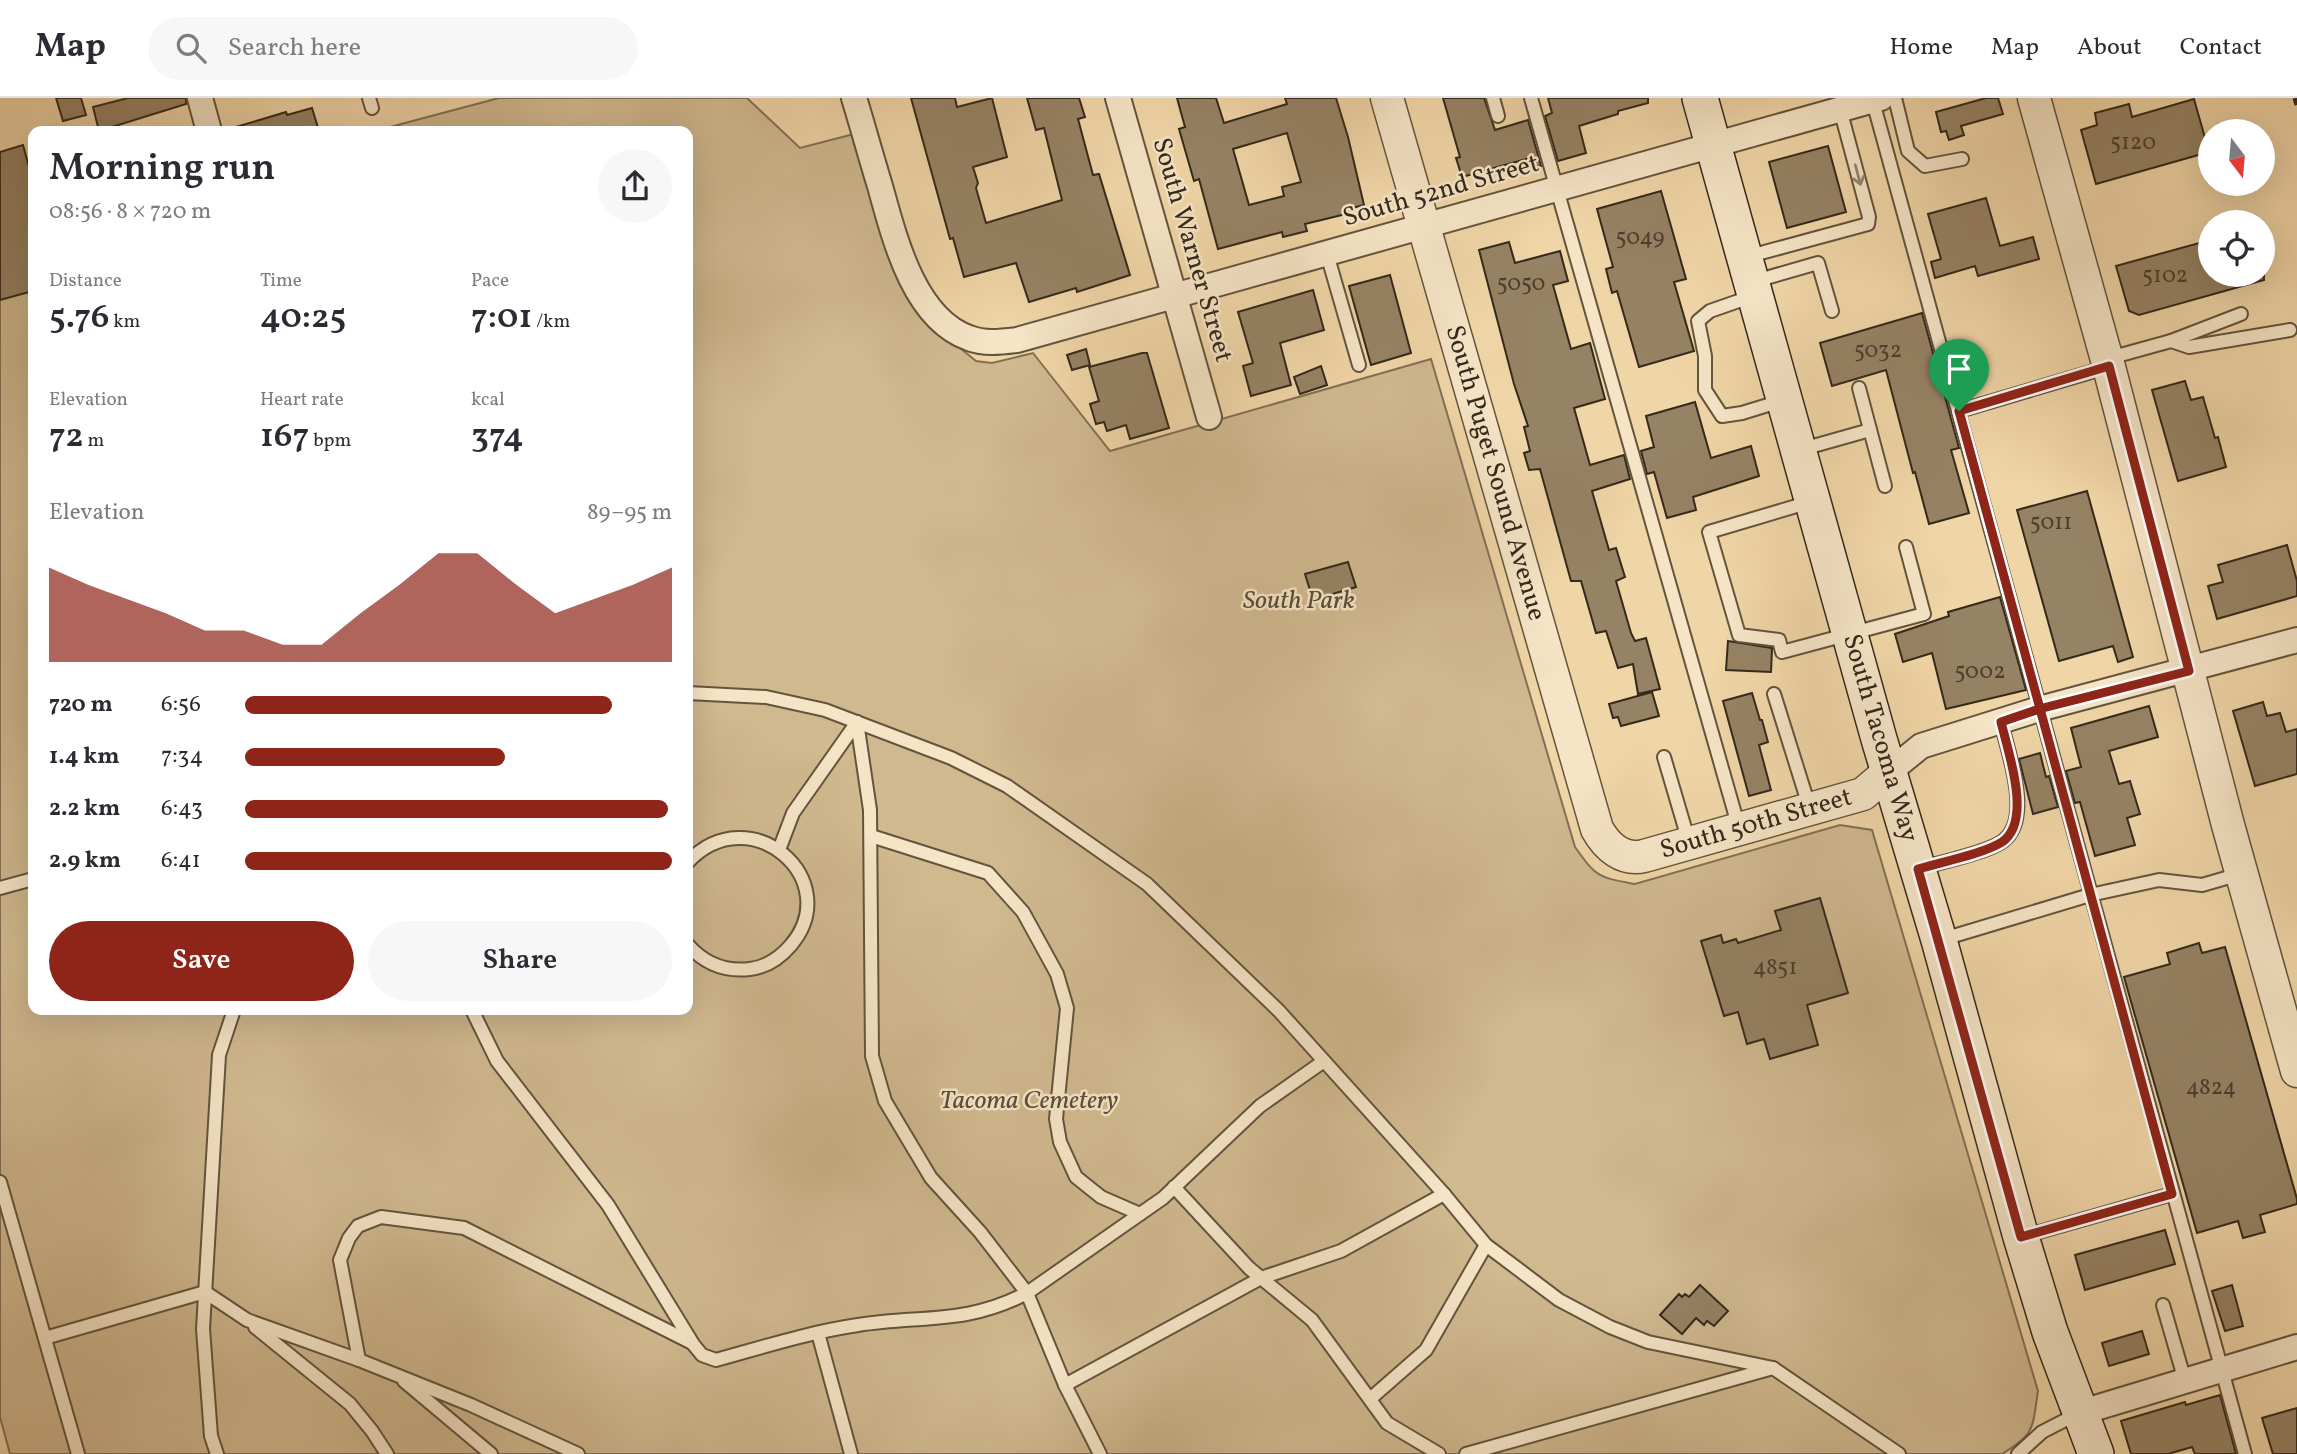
<!DOCTYPE html>
<html lang="en">
<head>
<meta charset="utf-8">
<style>
  body { margin:0; font-family:Vollkorn,serif; background:#f7f7f7; color:#2b2b33; height:100vh; display:flex; flex-direction:column; font-size:26px; white-space:nowrap }
  * { box-sizing:border-box; margin:0 }
  p { font-size:23px; color:#7c7c81 }
  .icon { flex:none; width:38px; height:38px; fill:none; stroke:currentColor; stroke-width:2; stroke-linecap:round; stroke-linejoin:round }
  .map { position:relative; flex:1; overflow:hidden }
  .side { position:absolute; left:28px; top:28px; width:665px; height:889px; display:flex; flex-direction:column; background:#fff; border-radius:14px; box-shadow:0 7px 28px #0002 }
  .side>* { flex:none }
  .needle { width:46px; rotate:164deg }
  .fabs { position:absolute; left:2198px; top:21px; display:grid; gap:14px }
  .fabs a { display:grid; place-items:center; width:77px; height:77px; border-radius:50%; background:#fff; box-shadow:0 7px 28px #0002; font-size:35px }
  .pin { position:absolute; display:grid; place-items:center; width:60px; height:60px; color:#fff; margin:-72px -30px; border-radius:50% 50% 50% 0; rotate:-45deg; box-shadow:0 0 7px #0007 }
  .pin .icon { rotate:45deg }
  .round { display:grid; place-items:center; flex:none; width:74px; height:74px; border-radius:37px; background:#f7f7f7 }
  .summary { display:flex; align-items:center; justify-content:space-between; height:119px; padding:0 21px }
  h1 { font-size:38px; font-weight:600; line-height:52px }
  .metrics { display:grid; grid-template-columns:repeat(3,1fr); gap:10px; height:119px; padding:7px 21px }
  .metrics div { display:grid; align-content:center }
  .metrics b { font-size:35px; font-weight:600 }
  .metrics small { font-size:19px; font-weight:400 }
  .metrics p { font-size:19px }
  .chart { height:196px; padding:14px 21px }
  .chart p { display:flex; justify-content:space-between }
  .chart svg { width:100%; height:126px; margin-top:7px; fill:#8f2418; opacity:.7 }
  .button { display:flex; gap:14px; margin-top:auto; padding:14px 21px }
  .button a { flex:1; height:80px; border-radius:42px; background:#8f2418; color:#fff; font-size:28px; font-weight:600; line-height:80px; text-align:center }
  .button a+a { background:#f7f7f7; color:#2b2b33 }
  ul { padding:0 21px; list-style:none; font-size:23px }
  li { display:grid; grid-template-columns:112px 84px 1fr; align-items:center; height:52px }
  li i { height:18px; border-radius:9px; background:#8f2418 }
  header { display:flex; align-items:center; gap:42px; box-sizing:border-box; height:98px; padding:0 35px; background:#fff; border-bottom:2px solid #e1e1e2 }
  header strong { font-size:33px }
  nav { display:flex; gap:38px; margin-inline-start:auto; font-size:24px }
  .search { width:490px; height:63px; background:#f7f7f7; display:flex; align-items:center; gap:18px; box-sizing:border-box; padding:0 24px; border-radius:38px; color:#7c7c81; font-size:26px }
  .map>svg:first-child { display:block }
  .green { fill:#d0b88f; stroke:#827055; stroke-width:2 }
  .building { fill:#968264; stroke:#34291b; stroke-width:2; fill-rule:evenodd }
  .lines { fill:none; stroke-linecap:round; stroke-linejoin:round }
  .service-casing { stroke:#63543e; stroke-width:16 }
  .minor-casing { stroke:#63543e; stroke-width:28 }
  .tertiary-casing { stroke:#63543e; stroke-width:35 }
  .secondary-casing { stroke:#34291b; stroke-width:38 }
  .service { stroke:#f5e4c6; stroke-width:12 }
  .minor { stroke:#f5e4c6; stroke-width:24 }
  .tertiary { stroke:#f5e4c6; stroke-width:32 }
  .secondary { stroke:#f5e4c6; stroke-width:35 }
  .rail { stroke:#34291b; stroke-width:5; stroke-dasharray:12 12; stroke-linecap:butt }
  .oneway { stroke:#948670 }
  .route-casing { stroke:#fff; stroke-width:14 }
  .route { stroke:#8f2418; stroke-width:9 }
  .labels { text-anchor:middle; dominant-baseline:central; stroke-width:5; stroke-linejoin:round; paint-order:stroke }
  .number-label { font-size:23px; fill:#4c3f2d }
  .street-label { font-size:26px; fill:#34291b; stroke:#f5e4c6 }
  .park-label { font-size:26px; font-style:italic; fill:#5b4d38; stroke:#f5e4c6 }
</style>
</head>
<body>
<header>
<strong>Map</strong>
<div class="search"><svg class="icon" aria-label="search" viewBox="0 0 24 24"><circle cx="10" cy="10" r="6"/><path d="M15 15l6 6"/></svg>Search here</div>
<nav><a>Home</a><a>Map</a><a>About</a><a>Contact</a></nav>
</header>
<div class="map">
<svg width="2297" height="1356" viewBox="0 0 2297 1356">
  <rect width="100%" height="100%" fill="#f0d5a7"/>
  <filter id="stains"><feTurbulence type="fractalNoise" baseFrequency=".00286" numOctaves="4"/><feColorMatrix values="0 0 0 0 .2 0 0 0 0 .09 0 0 0 0 .02 0 0 0 .5 -.17"/></filter>
  <radialGradient id="worn" r=".72"><stop offset=".6" stop-color="#630" stop-opacity="0"/><stop offset="1" stop-color="#630" stop-opacity=".3"/></radialGradient>
  <path class="green" d="M499,0H747L800,50L854,36L938,232L976,263L992,265L1033,255L1110,353L1431,261L1575,749C1597,780 1598,779 1635,786L1840,727L1872,732L2038,1293C2032,1331 2036,1335 2002,1356H10L0,1319V86L33,76V912H688V33H375Z"/>
  <g class="building">
    <path d="M56,0H81L86,17L63,23Z"/>
    <path d="M128,0H186V6L99,33L93,9Z"/>
    <path d="M911,0H955L957,9L992,0L1007,59L973,69L978,85L976,90L986,125L1062,102L1044,30L1036,32L1027,0H1079L1085,19L1078,21L1093,77L1099,76L1130,177L1077,194L1076,190L1029,204L1016,165L964,179L953,140L950,141Z"/>
    <path d="M1177,0H1216L1224,25L1287,6L1285,0H1336L1348,39L1364,107L1348,111L1350,115L1305,126L1307,133L1283,139L1282,134L1218,151L1199,81L1194,83L1179,31L1185,29ZM1287,35L1301,84L1282,89L1284,98L1249,107L1233,51Z"/>
    <path d="M1443,0H1484L1495,32L1528,22L1541,68L1533,70L1530,60L1462,79L1456,60L1460,59Z"/>
    <path d="M1548,0H1648V5L1618,13V16L1579,28L1586,55L1558,63L1545,18L1552,15Z"/>
    <path d="M1986,0H1998L2003,16L1961,28L1964,37L1949,42L1946,33L1941,34L1936,14Z"/>
    <path d="M2194,1L2209,54L2096,86L2081,32L2097,27L2095,15L2129,6L2132,19Z"/>
    <path d="M312,10L319,33H237L236,29L286,14L287,17Z"/>
    <path d="M23,47L33,84V193L0,202V54Z"/>
    <path d="M1828,48L1846,114L1787,130L1769,64Z"/>
    <path d="M1661,93L1686,181L1674,184L1694,253L1639,269L1617,193L1612,195L1606,171L1613,169L1597,111Z"/>
    <path d="M1986,100L2000,148L2033,139L2039,161L1978,178L1975,168L1935,180L1931,164L1941,161L1928,116Z"/>
    <path d="M2210,142V177H2264V182L2139,217L2129,213L2116,168Z"/>
    <path d="M1509,144L1515,165L1560,153L1568,183L1553,187L1571,251L1590,245L1605,301L1574,310L1590,367L1624,357L1630,381L1592,393L1609,452L1616,450L1625,479L1616,483L1631,535L1635,543L1646,540L1660,591L1638,596L1633,566L1618,570L1606,533L1596,535L1581,483H1571L1540,371L1529,372L1524,355L1530,353L1524,329L1528,328L1514,286L1479,152Z"/>
    <path d="M1390,177L1411,255L1371,267L1349,188Z"/>
    <path d="M1313,192L1324,232L1280,245L1291,287L1251,298L1243,268L1253,265L1238,214Z"/>
    <path d="M1922,215L1959,350L1951,352L1969,415L1929,426L1915,374L1913,375L1886,272L1832,288L1820,245Z"/>
    <path d="M1086,251L1090,267L1072,272L1067,257Z"/>
    <path d="M1142,255H1147L1169,330L1130,341L1126,327L1107,333L1104,324L1096,326L1090,306L1099,303L1089,269Z"/>
    <path d="M1321,268L1327,287L1300,296L1294,279Z"/>
    <path d="M2185,283L2191,302L2203,299L2215,340L2218,339L2226,369L2178,383L2152,292Z"/>
    <path d="M1695,304L1711,360L1751,348L1759,378L1693,399L1696,412L1667,420L1654,374L1647,376L1641,353L1654,349L1646,318Z"/>
    <path d="M2087,393L2133,559L2118,564L2113,548L2059,563L2017,412Z"/>
    <path d="M2287,447L2297,483V498L2217,521L2208,488L2223,484L2218,467Z"/>
    <path d="M1348,464L1356,489L1313,502L1305,476Z"/>
    <path d="M2000,499L2026,592L1946,611L1932,555L1903,564L1895,536L1949,518L1948,514Z"/>
    <path d="M1728,543L1772,550L1771,574L1726,572Z"/>
    <path d="M1652,594L1659,618L1621,628L1618,619L1613,620L1609,606Z"/>
    <path d="M1752,595L1760,622H1762L1768,644L1759,647L1771,692L1749,698L1723,603Z"/>
    <path d="M2263,604L2267,618L2280,615L2286,634L2297,631V676L2255,688L2233,613Z"/>
    <path d="M2149,608L2158,639L2109,653L2119,686L2130,683L2140,716L2127,720L2135,747L2095,758L2080,704L2075,705L2066,673L2081,669L2071,630Z"/>
    <path d="M2040,655L2046,679L2049,678L2058,709L2033,716L2019,661Z"/>
    <path d="M1820,800L1848,895L1807,907L1818,947L1770,961L1764,941L1747,946L1738,914L1724,918L1701,843L1721,837L1723,845L1736,841L1738,845L1781,832L1775,813Z"/>
    <path d="M2199,845L2202,855L2225,849L2297,1101V1106L2260,1117L2265,1134L2243,1140L2238,1123L2197,1135L2124,879L2170,866L2167,855Z"/>
    <path d="M2165,1132L2175,1166L2085,1192L2075,1157Z"/>
    <path d="M1700,1187L1728,1213L1714,1228L1707,1223L1704,1227L1696,1220L1682,1236L1660,1217L1679,1196L1682,1199L1685,1196L1689,1199Z"/>
    <path d="M2232,1187L2243,1228L2225,1233L2212,1193Z"/>
    <path d="M2142,1233L2149,1256L2109,1268L2102,1245Z"/>
    <path d="M2220,1297L2236,1356H2195L2192,1349L2168,1356H2131L2121,1323L2185,1304L2186,1307Z"/>
    <path d="M2297,1310V1356H2273L2262,1320Z"/>
  </g>
  <g class="lines">
    <defs>
      <g id="service">
        <path d="M369,0L372,10"/>
        <path d="M1493,0L1498,18"/>
        <path d="M1531,0L1739,730"/>
        <path d="M1872,0L2245,1356"/>
        <path d="M1895,0L1908,53L1925,68L1962,61"/>
        <path d="M1327,156L1359,267"/>
        <path d="M1746,159L1868,126L1869,119L1840,11"/>
        <path d="M1752,184L1818,165L1832,213"/>
        <path d="M1753,198L1710,213L1698,223L1705,258V292L1722,318L1742,315L1781,303"/>
        <path d="M2171,243L2189,249L2290,232"/>
        <path d="M2106,261L2171,243L2241,216"/>
        <path d="M1859,290L1885,388"/>
        <path d="M1959,313L2108,269"/>
        <path d="M1799,352L1870,332"/>
        <path d="M1810,404L1709,434L1739,537L1779,542L1782,554L1924,516L1906,449"/>
        <path d="M688,595L766,599L825,612L951,660L1007,688L1147,786L1279,913L1444,1096L1486,1147L1559,1202L1610,1229L1648,1244L1773,1270"/>
        <path d="M1774,596L1810,711"/>
        <path d="M857,624L870,712L872,958L885,1003L931,1080L980,1134L1027,1195L1065,1287L1100,1356"/>
        <path d="M1664,659L1689,744"/>
        <path d="M871,738L988,775L1023,814L1057,876L1067,910L1056,1021L1060,1044L1076,1079L1101,1099L1140,1116"/>
        <path d="M779,752L793,715L857,624"/>
        <path d="M688,764C750,698 846,782 791,847C780,860 766,869 750,871C725,874 704,865 688,847"/>
        <path d="M1920,770C1939,765 1989,754 2003,743C2033,721 2008,655 2001,624"/>
        <path d="M0,790L33,781"/>
        <path d="M1940,842L2090,797L2159,782L2202,787L2240,776"/>
        <path d="M472,912L497,963L608,1107L693,1246L702,1257L716,1262C763,1249 810,1234 858,1227C921,1217 966,1227 1027,1195L1163,1100L1260,1008L1324,963"/>
        <path d="M0,1084L78,1356"/>
        <path d="M1174,1089L1249,1170L1312,1222L1387,1325L1439,1356"/>
        <path d="M2025,1138L2172,1096"/>
        <path d="M2163,1207L2185,1283"/>
        <path d="M255,1229L350,1306L372,1333L387,1356"/>
        <path d="M818,1235L851,1356"/>
        <path d="M45,1240L205,1194L247,1222L359,1262L471,1307L578,1356"/>
        <path d="M359,1262L340,1162L349,1140L358,1128L381,1119L464,1130L692,1245"/>
        <path d="M404,1283L491,1356"/>
        <path d="M1065,1287L1261,1180L1341,1153L1444,1096"/>
        <path d="M1370,1301L1426,1252L1486,1147"/>
        <path d="M217,1356L211,1338L203,1231L219,957L234,912"/>
        <path d="M1466,1356L1773,1270L1899,1356"/>
        <path d="M2018,1356L2042,1334L2079,1315"/>
      </g>
      <g id="minor">
        <path d="M200,0L209,33"/>
        <path d="M854,0C863,29 871,59 880,88C894,138 913,220 969,240C984,246 1000,244 1017,242L1881,0"/>
        <path d="M1118,0L1209,319"/>
        <path d="M1889,674L1921,648L2039,611L2297,542"/>
        <path d="M2079,1315L2297,1249"/>
      </g>
      <g id="tertiary">
        <path d="M1387,0L1597,731C1607,749 1623,763 1644,758L1863,696L1889,674"/>
        <path d="M2034,0L2109,269L2228,727L2297,973"/>
      </g>
      <path id="secondary" d="M1700,0L1879,641L1939,842L2021,1139L2050,1234L2096,1356"/>
    </defs>
    <use href="#service" class="service-casing"/>
    <use href="#minor" class="minor-casing"/>
    <use href="#tertiary" class="tertiary-casing"/>
    <use href="#secondary" class="secondary-casing"/>
    <use href="#service" class="service"/>
    <use href="#minor" class="minor"/>
    <use href="#tertiary" class="tertiary"/>
    <use href="#secondary" class="secondary"/>
    <path class="rail" d="M2295,0L2297,7"/>
  </g>
  <defs><path id="oneway-shaft" d="M-6 0H5M1.5-3L5.5 0L1.5 3" fill="none" stroke-width="1.6" stroke-linecap="round" stroke-linejoin="round" transform="scale(1.75)"/></defs>
  <use class="oneway" href="#oneway-shaft" transform="translate(1858 77) rotate(75)"/>
  <g class="lines">
    <defs>
      <path id="route" d="M1959,313L2172,1096L2021,1139L1918,771C1941,764 1983,756 2002,744C2033,723 2008,654 2001,624L2039,611L2189,573L2109,268L1959,313"/>
    </defs>
    <use href="#route" class="route-casing"/>
    <use href="#route" class="route"/>
  </g>
  <g class="labels">
    <g class="number-label">
      <text x="2133" y="45">5120</text>
      <text x="1640" y="140">5049</text>
      <text x="2165" y="178">5102</text>
      <text x="1521" y="186">5050</text>
      <text x="1878" y="253">5032</text>
      <text x="2051" y="425">5011</text>
      <text x="1980" y="574">5002</text>
      <text x="1775" y="870">4851</text>
      <text x="2211" y="990">4824</text>
    </g>
    <g class="street-label">
      <text transform="translate(1441 93) rotate(-16)">South 52nd Street</text>
      <text transform="translate(1192 152) rotate(74)">South Warner Street</text>
      <text transform="translate(1495 375) rotate(74)">South Puget Sound Avenue</text>
      <text transform="translate(1880 640) rotate(74)">South Tacoma Way</text>
      <text transform="translate(1756 726) rotate(-16)">South 50th Street</text>
    </g>
    <g class="park-label">
      <text x="1299" y="503">South Park</text>
      <text x="1029" y="1003">Tacoma Cemetery</text>
    </g>
  </g>
  <rect width="100%" height="100%" filter="url(#stains)"/>
  <rect width="100%" height="100%" fill="url(#worn)"/>
</svg>
<div class="fabs">
<a><svg class="needle" viewBox="-14 -14 28 28"><path d="M0-13l5 13h-10z" fill="#e53935"/><path d="M0 13l5-13h-10z" fill="#7c7c81"/></svg></a>
<a><svg class="icon" aria-label="locate" viewBox="0 0 24 24"><circle cx="12" cy="12" r="6"/><path d="M12 2v4M12 18v4M2 12h4M18 12h4"/></svg></a>
</div>
<div class="pin" style="left:1959px;top:313px;background:#1e9e55"><svg class="icon" aria-label="arrive" viewBox="0 0 24 24"><path d="M6 21V4h12l-3 4 3 4H6"/></svg></div>
<section class="side">
<div class="summary"><div><h1>Morning run</h1><p>08:56 · 8 × 720 m</p></div><a class="round"><svg class="icon" aria-label="share" viewBox="0 0 24 24"><path d="M12 15V3M7 8l5-5 5 5M5 13v7h14v-7"/></svg></a></div>
<div class="metrics">
<div><p>Distance</p><b>5.76<small> km</small></b></div>
<div><p>Time</p><b>40:25</b></div>
<div><p>Pace</p><b>7:01<small> /km</small></b></div>
</div>
<div class="metrics">
<div><p>Elevation</p><b>72<small> m</small></b></div>
<div><p>Heart rate</p><b>167<small> bpm</small></b></div>
<div><p>kcal</p><b>374</b></div>
</div>
<div class="chart"><p><span>Elevation</span>89–95 m</p>
<svg viewBox="0 0 160 44" preserveAspectRatio="none"><path d="M0 44V11L10 17L20 22L30 27L40 33L50 33L60 38L70 38L80 27L90 17L100 6L110 6L120 17L130 27L140 22L150 17L160 11V44z"/></svg>
</div>
<ul>
<li><b>720 m</b>6:56<i style="width:86%"></i></li>
<li><b>1.4 km</b>7:34<i style="width:61%"></i></li>
<li><b>2.2 km</b>6:43<i style="width:99%"></i></li>
<li><b>2.9 km</b>6:41<i style="width:100%"></i></li>
</ul>
<div class="button"><a>Save</a><a>Share</a></div>
</section>
</div>
</body>
</html>
